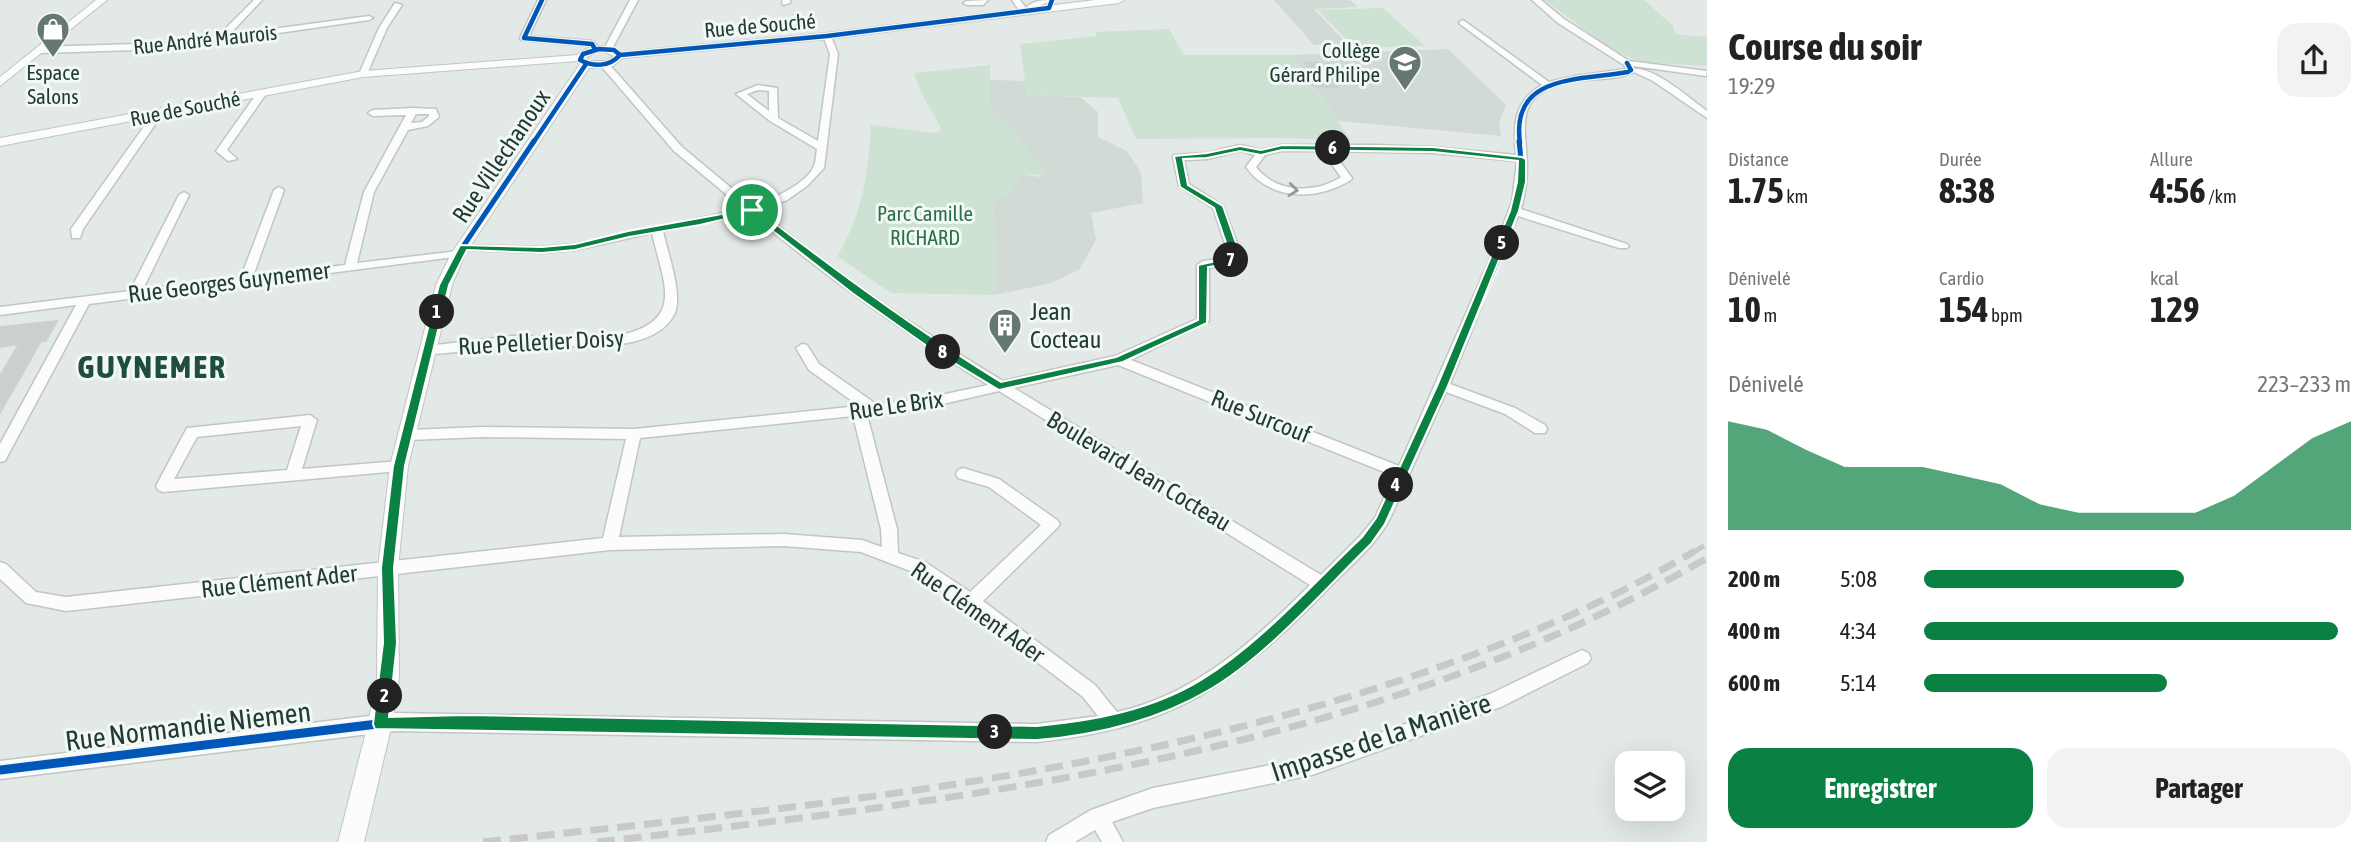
<!DOCTYPE html>
<html lang="fr">
<head>
<meta charset="utf-8">
<style>
  body { margin:0; font-family:"Asap Condensed",sans-serif; background:#f2f2f2; color:#222; height:100vh; display:flex; flex-direction:column; font-size:26px; white-space:nowrap }
  * { box-sizing:border-box; margin:0 }
  p { font-size:23px; color:#767676 }
  .icon { flex:none; width:38px; height:38px; fill:none; stroke:currentColor; stroke-width:2; stroke-linecap:round; stroke-linejoin:round }
  .map { position:relative; flex:1; overflow:hidden }
  .details { display:flex; flex-direction:column; background:#fff; width:665px }
  .details>* { flex:none }
  .tools { position:absolute; left:1615px; top:751px; display:grid; gap:14px }
  .tools a { display:grid; place-items:center; width:70px; height:70px; border-radius:14px; background:#fff; box-shadow:0 7px 28px #0002; font-size:35px }
  .pin { position:absolute; display:grid; place-items:center; width:60px; height:60px; color:#fff; margin:-30px; border:4px solid #fff; border-radius:50%; box-shadow:0 2px 7px #0007 }
  .km { position:absolute; width:35px; height:35px; margin:-18px; border-radius:50%; background:#222; color:#fff; font-size:19px; line-height:35px; text-align:center }
  .round { display:grid; place-items:center; flex:none; width:74px; height:74px; border-radius:21px; background:#f2f2f2 }
  .summary { display:flex; align-items:center; justify-content:space-between; height:119px; padding:0 21px }
  h1 { font-size:38px; font-weight:700; line-height:52px }
  .metrics { display:grid; grid-template-columns:repeat(3,1fr); gap:10px; height:119px; padding:7px 21px }
  .metrics div { display:grid; align-content:center }
  .metrics b { font-size:35px; font-weight:700 }
  .metrics small { font-size:19px; font-weight:400 }
  .metrics p { font-size:19px }
  .chart { height:196px; padding:14px 21px }
  .chart p { display:flex; justify-content:space-between }
  .chart svg { width:100%; height:126px; margin-top:7px; fill:#0b8043; opacity:.7 }
  .action { display:flex; gap:14px; margin-top:auto; padding:14px 21px }
  .action a { flex:1; height:80px; border-radius:21px; background:#0b8043; color:#fff; font-size:28px; font-weight:700; line-height:80px; text-align:center }
  .action a+a { background:#f2f2f2; color:#222 }
  ul { padding:0 21px; list-style:none; font-size:23px }
  li { display:grid; grid-template-columns:112px 84px 1fr; align-items:center; height:52px }
  li i { height:18px; border-radius:9px; background:#0b8043 }
  main { display:flex; flex:1; min-height:0 }
  .map>svg:first-child { display:block }
  .built { fill:#d2dad6 }
  .green { fill:#cde2d3 }
  .building { fill:#cbd0ce; stroke:#ccd2cf; stroke-width:2 }
  .lines { fill:none; stroke-linecap:round; stroke-linejoin:round }
  .minor-casing { stroke:#c0c6c3; stroke-width:3 }
  .tertiary-casing { stroke:#c0c6c3; stroke-width:2 }
  .minor { fill:#fbfcfb; fill-rule:evenodd }
  .tertiary { fill:#fbfcfb; fill-rule:evenodd }
  .rail-far1 { stroke:#c7cac9; stroke-width:5; stroke-dasharray:14 7; stroke-linecap:butt }
  .rail { stroke:#c7cac9; stroke-width:7; stroke-dasharray:18 9; stroke-linecap:butt }
  .cycleway-far3-casing { stroke:#f2f8f5; stroke-width:7 }
  .cycleway-far2-casing { stroke:#f2f8f5; stroke-width:9 }
  .cycleway-far1-casing { stroke:#f2f8f5; stroke-width:11 }
  .cycleway-casing { stroke:#f2f8f5; stroke-width:13 }
  .cycleway-far3 { stroke:#0057b8; stroke-width:4.5 }
  .cycleway-far2 { stroke:#0057b8; stroke-width:5 }
  .cycleway-far1 { stroke:#0057b8; stroke-width:7 }
  .cycleway { stroke:#0057b8; stroke-width:9 }
  .oneway { stroke:#8e9c98 }
  .route { fill:#0b8043; stroke:#fff; stroke-width:2; fill-rule:evenodd }
  .labels { text-anchor:middle; dominant-baseline:central; stroke-width:6; stroke-linejoin:round; paint-order:stroke }
  .far-street-label { font-size:21px; fill:#223b34; stroke:#f2f8f5 }
  .far-poi-label { font-size:21px; fill:#223b34; stroke:#f2f8f5; text-anchor:end }
  .far-park-label { font-size:21px; fill:#2e7146; stroke:#f2f8f5 }
  .street-label { font-size:24px; fill:#223b34; stroke:#f2f8f5 }
  .poi-label { font-size:24px; fill:#223b34; stroke:#f2f8f5; text-anchor:start }
  .near-street-label { font-size:28px; fill:#223b34; stroke:#f2f8f5 }
  .district-label { font-size:32px; font-weight:bold; letter-spacing:2px; fill:#1f4d40; stroke:#f2f8f5 }
</style>
</head>
<body>
<main>
<div class="map">
<svg width="1707" height="842" viewBox="0 0 1707 842">
  <rect width="100%" height="100%" fill="#e3e9e6"/>
  <g class="built">
    <path d="M1274,0H1350L1358,7L1314,9L1347,44L1314,45Z"/>
    <path d="M1448,49L1506,105L1499,122L1501,136L1338,121L1291,55Z"/>
    <path d="M990,80L1025,81L1027,95L1080,97L1098,112V137L1127,151L1141,173L1143,203L1091,213L1096,240L1079,270L1048,284L994,295L996,270L993,202L1009,193L1021,174L1040,177L1008,123L990,107Z"/>
  </g>
  <g class="green">
    <path d="M1544,0H1644L1673,26L1675,34L1707,37V66L1655,63L1652,65C1610,55 1579,23 1544,0Z"/>
    <path d="M1383,8L1425,46L1355,48L1318,10Z"/>
    <path d="M1169,29L1184,55H1291L1351,140L1273,138L1136,139L1118,98L1027,95L1020,44L1097,36L1095,32Z"/>
    <path d="M990,65V107L1008,123L1047,175L1021,174L1009,193L994,202L996,270L994,295L891,293L837,256C863,214 868,173 871,125L934,133L939,131L941,128L922,94L914,73Z"/>
  </g>
  <g class="building">
    <path d="M1306,62L1329,64L1338,88L1313,86Z"/>
    <path d="M57,321L46,341H41L0,413V376L19,344L0,347V327Z"/>
  </g>
  <g class="lines">
    <defs>
      <g id="minor">
        <path d="M254,0H262L229,35L369,16L373,18L369,20L167,49L41,53L37,50L41,47L167,43L218,36Z"/>
        <path d="M538,0H546L529,36L592,41L596,44L598,51H592L589,46L521,40L520,38Z"/>
        <path d="M630,0H638L612,49L605,51L604,49Z"/>
        <path d="M782,0H790V3L783,5Z"/>
        <path d="M988,0L983,5H967L963,3L967,1Z"/>
        <path d="M1012,0H1020L1026,8C1033,0 1043,0 1053,0L1035,8L1028,13H1021Z"/>
        <path d="M1532,0H1541L1564,19L1629,61L1707,71L1706,76L1633,66L1635,69C1656,68 1689,98 1707,111V118L1653,81L1634,72C1614,82 1586,77 1564,83C1513,96 1526,128 1527,166C1527,181 1525,195 1521,209L1627,244L1629,246L1627,248H1619L1518,216L1450,384L1515,408L1545,425L1547,429L1545,433H1535L1505,414L1446,392C1433,421 1420,451 1407,480C1400,494 1395,510 1387,524C1372,549 1346,570 1326,591C1233,686 1173,728 1037,742L394,731L0,779V761L394,713L1037,724L1098,716L1083,697L965,607L913,572L861,552L784,546L610,550L66,611L26,603L0,579V562L6,564L36,592L66,597L603,538L626,439L482,437L408,440L401,435L408,430L482,427L634,429L859,406L809,370L796,348L802,344L807,345L819,364L876,404L917,400L988,385C905,333 826,277 751,214L663,231C667,251 684,297 674,315C647,362 552,341 507,345C485,346 442,357 422,353L421,350L427,346L512,336L574,337L621,335C686,320 663,283 652,233L575,250L542,253L463,250L457,247L459,245L542,247L575,244L744,209L674,151L602,67V63H608L682,147L753,206C771,199 806,185 814,166C816,161 816,154 817,149L770,121L736,94L758,85L777,88L778,118L818,141L830,54L823,36L830,34L838,54L824,168L807,186L787,200L760,211C837,274 918,330 1003,381L1115,356L1197,319V265L1203,261L1225,258V243L1213,208L1179,186L1173,157L1174,155L1207,153L1240,145L1261,150L1282,145H1376L1433,147L1516,155C1513,126 1513,102 1542,85L1460,24L1459,22L1463,20L1549,82L1575,76L1626,69L1624,65L1558,23ZM758,90L769,91V111L747,94ZM1240,151L1255,155L1246,167C1270,201 1317,201 1351,180L1352,178L1332,151L1433,153L1517,161L1512,202L1493,252L1399,466L1131,360L1209,321V268L1235,263L1237,243L1223,206L1189,184L1184,160L1207,159ZM1282,151H1322L1341,177C1315,194 1276,193 1256,167L1265,155ZM1118,365L1394,476L1375,518L1360,536L1321,575L1014,388ZM999,391L1310,585C1255,640 1196,694 1117,712L1095,685L983,601L1057,528L1060,524L1057,520L999,479L963,468L958,470L956,474L958,478L989,487L1041,525L970,592L925,562L898,553L897,529L867,415L917,410ZM853,416L881,529L882,547L862,540L784,534L619,537L640,438Z"/>
        <path d="M395,3L402,5L387,28L367,74L360,76L359,74L379,28Z"/>
        <path d="M258,92L266,94L227,150L237,159L228,161L216,151Z"/>
        <path d="M413,108L436,109L439,117L428,126L408,130L374,192L357,263L458,251L462,252V256L89,304L7,457L5,461L0,462V444L76,305L0,315V307L130,291L179,195L184,192L189,195L143,289L241,277L274,190L279,187L284,190L253,276L345,265L364,192L406,115L373,116L368,113L373,110ZM416,114H429V116L422,122L411,123Z"/>
        <path d="M155,111L163,113L83,229L80,238H72L71,229Z"/>
        <path d="M310,415L317,420L302,469L399,461L404,462L406,466L404,470L399,471L163,492L158,490L156,486L187,428ZM301,426L287,470L174,479L197,437Z"/>
        <path d="M1582,650L1588,653L1591,658L1588,663L1501,707L1312,775L1153,808L1112,822L1123,842H1102L1095,830L1075,842H1046L1049,835L1091,810L1153,788L1312,757L1490,694Z"/>
      </g>
      <g id="tertiary">
        <path d="M96,0H107L0,86V77Z"/>
        <path d="M1095,0H1124L1119,3L827,39L623,58L613,66L589,68L465,254L452,285L408,466L398,568L399,678L392,724L364,842H338L368,724L377,678L378,568L390,466L436,285L451,254L580,64L577,61L363,77L0,146V138L363,71L577,55C590,44 607,43 622,52L827,33ZM605,52L614,56L605,61H589L586,58L596,52Z"/>
      </g>
    </defs>
    <use href="#minor" class="minor-casing"/>
    <use href="#tertiary" class="tertiary-casing"/>
    <use href="#minor" class="minor"/>
    <use href="#tertiary" class="tertiary"/>
    <path class="rail-far1" d="M1692,553L1707,544"/>
    <g class="rail">
      <path d="M483,842C786,809 1092,780 1383,686C1491,651 1597,609 1695,551"/>
      <path d="M597,842C976,799 1372,753 1707,558"/>
    </g>
    <defs>
      <g id="cycleway-far3">
        <path d="M542,0L524,38L592,44L595,49"/>
        <path d="M599,49L614,50L620,55C609,67 594,67 580,60L583,54Z"/>
        <path d="M620,55L827,36L1049,8L1052,0"/>
        <path d="M533,143L586,64"/>
        <path d="M1520,143C1510,73 1581,81 1628,72L1631,70L1627,63"/>
      </g>
      <g id="cycleway-far2">
        <path d="M434,324L444,285L458,254L534,141"/>
        <path d="M1470,324C1494,267 1529,205 1519,141"/>
      </g>
      <g id="cycleway-far1">
        <path d="M389,553L399,466L435,322"/>
        <path d="M1353,553L1381,521L1470,322"/>
      </g>
      <g id="cycleway">
        <path d="M380,724L390,643L389,551"/>
        <path d="M0,770L394,722L1037,733C1082,728 1127,722 1168,704C1243,671 1298,607 1355,551"/>
      </g>
    </defs>
    <use href="#cycleway-far3" class="cycleway-far3-casing"/>
    <use href="#cycleway-far2" class="cycleway-far2-casing"/>
    <use href="#cycleway-far1" class="cycleway-far1-casing"/>
    <use href="#cycleway" class="cycleway-casing"/>
    <use href="#cycleway-far3" class="cycleway-far3"/>
    <use href="#cycleway-far2" class="cycleway-far2"/>
    <use href="#cycleway-far1" class="cycleway-far1"/>
    <use href="#cycleway" class="cycleway"/>
  </g>
  <defs><path id="oneway-chevron" d="M-2-3.5L2.5 0L-2 3.5" fill="none" stroke-width="1.6" stroke-linecap="round" stroke-linejoin="round" transform="scale(1.75)"/></defs>
  <use class="oneway" href="#oneway-chevron" transform="translate(1293 190) rotate(7)"/>
  <path class="route" d="M1282,145L1433,147L1522,157L1526,159V182L1519,211L1448,386L1385,524L1371,544C1324,590 1265,658 1209,690C1156,721 1097,735 1037,740L375,729L373,724L383,643L381,568L393,466L439,285L460,245L542,247L575,244L628,231L755,208C835,270 915,329 1001,382L1116,357L1198,320V265L1226,259V243L1214,208L1180,187L1174,156L1207,153L1240,146L1261,150ZM1282,150L1433,152L1518,161L1517,182L1510,211L1437,386L1376,518L1362,537C1311,585 1261,643 1201,680C1152,710 1093,721 1037,726L466,715L389,717L397,643L394,568L405,466L449,285L467,250L542,253L575,250L629,237L700,225L750,213L852,293L931,349L999,390L1123,362L1207,323L1208,267L1234,263L1236,243L1223,206L1188,185L1183,159L1207,158L1240,151L1261,155Z"/>
  <defs>
    <symbol id="shop-pin" viewBox="-11 -11 22 30"><path d="M0 17L-7.5 6A9.5 9.5 0 1 1 7.5 6Z" fill="#667872" stroke="#f2f8f5"/><path d="M-5-2.5h2.3a2.7 3.5 0 0 1 5.4 0H5L5.5 6h-11ZM-1.5-2.5h3a1.5 2.3 0 0 0-3 0Z" fill="#fff"/></symbol>
    <symbol id="school-pin" viewBox="-11 -11 22 30"><path d="M0 17L-7.5 6A9.5 9.5 0 1 1 7.5 6Z" fill="#667872" stroke="#f2f8f5"/><path d="M0-5L7-2L0 1L-7-2ZM-4 1L0 2.5L4 1V4Q0 6-4 4Z" fill="#fff"/></symbol>
    <symbol id="building-pin" viewBox="-11 -11 22 30"><path d="M0 17L-7.5 6A9.5 9.5 0 1 1 7.5 6Z" fill="#667872" stroke="#f2f8f5"/><path d="M-4-6H4V6H1V3H-1V6H-4ZM-2.5-4.3h1.7v1.8h-1.7ZM.8-4.3h1.7v1.8H.8ZM-2.5-1h1.7V.8h-1.7ZM.8-1h1.7V.8H.8Z" fill="#fff"/></symbol>
  </defs>
  <g fill-rule="evenodd">
    <use href="#shop-pin" x="34" y="10" width="38" height="52"/>
    <use href="#school-pin" x="1386" y="43" width="38" height="52"/>
    <use href="#building-pin" x="986" y="306" width="38" height="52"/>
  </g>
  <g class="labels">
    <g class="far-street-label">
      <text transform="translate(760 25) rotate(-5)">Rue de Souché</text>
      <text transform="translate(205 39) rotate(-6)">Rue André Maurois</text>
      <text transform="translate(185 108) rotate(-11)">Rue de Souché</text>
    </g>
    <g class="far-poi-label">
      <text x="1380" y="50">Collège<tspan x="1380" dy="24">Gérard Philipe</tspan></text>
      <text x="53" y="72" text-anchor="middle">Espace<tspan x="53" dy="24">Salons</tspan></text>
    </g>
    <g class="far-park-label">
      <text x="925" y="213">Parc Camille<tspan x="925" dy="24">RICHARD</tspan></text>
    </g>
    <g class="street-label">
      <text transform="translate(501 156) rotate(-56)">Rue Villechanoux</text>
      <text transform="translate(229 282) rotate(-7)">Rue Georges Guynemer</text>
      <text transform="translate(541 342) rotate(-3)">Rue Pelletier Doisy</text>
      <text transform="translate(896 405) rotate(-8)">Rue Le Brix</text>
      <text transform="translate(1261 416) rotate(22)">Rue Surcouf</text>
      <text transform="translate(1139 471) rotate(31)">Boulevard Jean Cocteau</text>
      <text transform="translate(279 581) rotate(-6)">Rue Clément Ader</text>
      <text transform="translate(978 612) rotate(35)">Rue Clément Ader</text>
    </g>
    <g class="poi-label">
      <text x="1030" y="311">Jean<tspan x="1030" dy="28">Cocteau</tspan></text>
    </g>
    <g class="near-street-label">
      <text transform="translate(188 726) rotate(-7)">Rue Normandie Niemen</text>
      <text transform="translate(1381 737) rotate(-18)">Impasse de la Manière</text>
    </g>
    <g class="district-label">
      <text x="152" y="366">GUYNEMER</text>
    </g>
  </g>
</svg>
<div class="tools">
<a><svg class="icon" aria-label="layers" viewBox="0 0 24 24"><path d="M12 4l9 5-9 5-9-5zM3 14l9 5 9-5"/></svg></a>
</div>
<div class="pin" style="left:752px;top:210px;background:#1e9e55"><svg class="icon" aria-label="arrive" viewBox="0 0 24 24"><path d="M6 21V4h12l-3 4 3 4H6"/></svg></div>
<b class="km" style="left:437px;top:312px">1</b>
<b class="km" style="left:385px;top:696px">2</b>
<b class="km" style="left:995px;top:732px">3</b>
<b class="km" style="left:1396px;top:485px">4</b>
<b class="km" style="left:1502px;top:243px">5</b>
<b class="km" style="left:1333px;top:148px">6</b>
<b class="km" style="left:1231px;top:260px">7</b>
<b class="km" style="left:943px;top:352px">8</b>
</div>
<section class="details">
<div class="summary"><div><h1>Course du soir</h1><p>19:29</p></div><a class="round"><svg class="icon" aria-label="share" viewBox="0 0 24 24"><path d="M12 15V3M7 8l5-5 5 5M5 13v7h14v-7"/></svg></a></div>
<div class="metrics">
<div><p>Distance</p><b>1.75<small> km</small></b></div>
<div><p>Durée</p><b>8:38</b></div>
<div><p>Allure</p><b>4:56<small> /km</small></b></div>
</div>
<div class="metrics">
<div><p>Dénivelé</p><b>10<small> m</small></b></div>
<div><p>Cardio</p><b>154<small> bpm</small></b></div>
<div><p>kcal</p><b>129</b></div>
</div>
<div class="chart"><p><span>Dénivelé</span>223–233 m</p>
<svg viewBox="0 0 160 44" preserveAspectRatio="none"><path d="M0 44V6L10 9L20 16L30 22L40 22L50 22L60 25L70 28L80 35L90 38L100 38L110 38L120 38L130 32L140 22L150 12L160 6V44z"/></svg>
</div>
<ul>
<li><b>200 m</b>5:08<i style="width:61%"></i></li>
<li><b>400 m</b>4:34<i style="width:97%"></i></li>
<li><b>600 m</b>5:14<i style="width:57%"></i></li>
</ul>
<div class="action"><a>Enregistrer</a><a>Partager</a></div>
</section>
</main>
</body>
</html>
